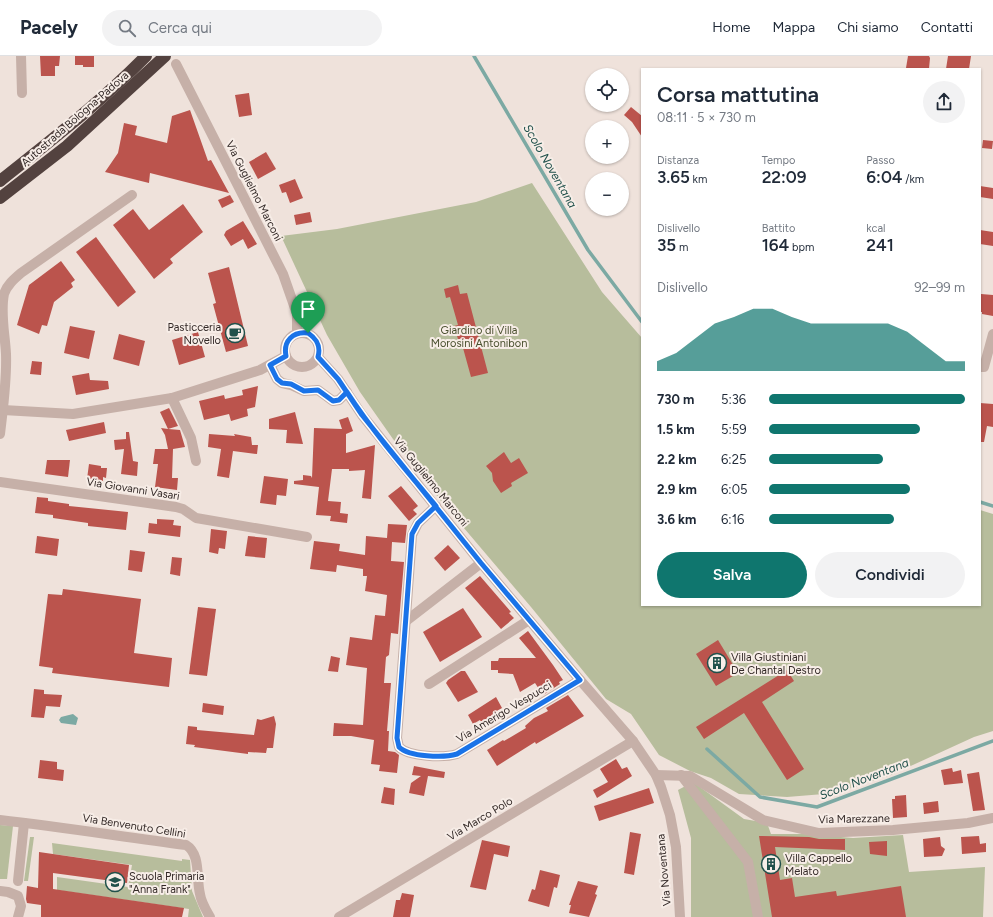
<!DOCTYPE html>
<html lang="it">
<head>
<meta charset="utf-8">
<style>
  body { margin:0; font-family:Figtree,sans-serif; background:#f2f2f3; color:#1f2937; height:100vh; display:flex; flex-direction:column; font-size:15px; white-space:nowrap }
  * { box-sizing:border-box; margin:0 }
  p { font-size:13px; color:#747a83 }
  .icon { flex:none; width:22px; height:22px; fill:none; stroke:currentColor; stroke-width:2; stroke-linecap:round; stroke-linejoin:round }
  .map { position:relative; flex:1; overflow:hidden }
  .sheet { position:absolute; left:641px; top:12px; width:340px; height:538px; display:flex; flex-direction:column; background:#fff; border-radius:0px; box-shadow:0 1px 3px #0004 }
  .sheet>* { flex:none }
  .controls { position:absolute; left:585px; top:12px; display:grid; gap:8px }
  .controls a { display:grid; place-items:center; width:44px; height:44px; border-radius:50%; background:#fff; box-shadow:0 1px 3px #0004; font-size:20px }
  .pin { position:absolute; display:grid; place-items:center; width:34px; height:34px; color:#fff; margin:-41px -17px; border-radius:50% 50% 50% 0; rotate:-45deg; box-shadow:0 0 4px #0007 }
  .pin .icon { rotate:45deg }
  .round { display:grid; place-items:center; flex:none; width:42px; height:42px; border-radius:21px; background:#f2f2f3 }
  .head { display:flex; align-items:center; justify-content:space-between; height:68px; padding:0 16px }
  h1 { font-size:22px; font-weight:600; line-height:30px }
  .metrics { display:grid; grid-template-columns:repeat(3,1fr); gap:6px; height:68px; padding:4px 16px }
  .metrics div { display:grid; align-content:center }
  .metrics b { font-size:17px; font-weight:600 }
  .metrics small { font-size:11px; font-weight:400 }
  .metrics p { font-size:11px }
  .chart { height:112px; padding:8px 16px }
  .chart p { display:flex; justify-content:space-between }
  .chart svg { width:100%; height:72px; margin-top:4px; fill:#0f766e; opacity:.7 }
  .button { display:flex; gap:8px; margin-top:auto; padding:8px 16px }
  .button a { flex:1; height:46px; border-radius:24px; background:#0f766e; color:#fff; font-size:16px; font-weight:600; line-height:46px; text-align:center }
  .button a+a { background:#f2f2f3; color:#1f2937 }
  ul { padding:0 16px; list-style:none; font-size:13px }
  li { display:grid; grid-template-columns:64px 48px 1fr; align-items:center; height:30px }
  li i { height:10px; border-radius:5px; background:#0f766e }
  header { display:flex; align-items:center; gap:24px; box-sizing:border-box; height:56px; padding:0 20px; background:#fff; border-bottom:1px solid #e0e1e3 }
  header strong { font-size:19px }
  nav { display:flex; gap:22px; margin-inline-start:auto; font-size:14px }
  .search { width:280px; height:36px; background:#f2f2f3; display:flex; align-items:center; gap:10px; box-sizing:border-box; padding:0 14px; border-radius:22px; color:#747a83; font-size:15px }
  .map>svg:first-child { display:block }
  .green { fill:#b7bd9c }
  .water { fill:#7ca9a3 }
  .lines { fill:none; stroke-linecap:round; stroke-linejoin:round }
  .stream { stroke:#7ca9a3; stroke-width:3.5 }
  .building { fill:#bb544d }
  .minor { stroke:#c6b0a8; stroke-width:10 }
  .highway { stroke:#53423f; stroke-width:12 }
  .route-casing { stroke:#fff; stroke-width:8 }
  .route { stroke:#1a73e8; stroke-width:5 }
  .labels { text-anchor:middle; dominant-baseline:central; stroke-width:4; stroke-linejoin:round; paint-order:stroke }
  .street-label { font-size:11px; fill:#332927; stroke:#f7ede7 }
  .poi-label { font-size:11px; fill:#332927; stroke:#f7ede7; text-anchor:start }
  .park-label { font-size:11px; fill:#494f2e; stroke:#f7ede7 }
  .water-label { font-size:12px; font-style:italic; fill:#21514b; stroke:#f7ede7 }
</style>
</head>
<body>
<header>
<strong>Pacely</strong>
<div class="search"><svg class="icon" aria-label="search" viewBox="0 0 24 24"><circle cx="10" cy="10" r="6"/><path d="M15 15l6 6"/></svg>Cerca qui</div>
<nav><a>Home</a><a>Mappa</a><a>Chi siamo</a><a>Contatti</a></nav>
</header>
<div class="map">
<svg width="993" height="861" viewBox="0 0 993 861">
  <rect width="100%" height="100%" fill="#efe2db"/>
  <g class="green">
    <path d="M532,127L602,236L642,282V549H980V454L993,458V675L974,681L891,719L836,737L787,741L739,738L711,722L690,715L659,699L631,658L606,643L531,551L441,445L393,383L360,336L327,279L281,180L337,173L476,146Z"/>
    <path d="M693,726L744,763L767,767L771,778H804L853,782L903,779L909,816L985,811L983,861H691V782L678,734Z"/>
    <path d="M0,769L13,770L7,823H0Z"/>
    <path d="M30,781H34L28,825H24Z"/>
    <path d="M52,787L182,805V803L190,804L192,835L203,861H188L189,853L57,834V821L128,831L132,809L53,798Z"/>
  </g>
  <path class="water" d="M73,658L78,662L76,669L61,667L59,664L61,661Z"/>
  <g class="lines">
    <g class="stream">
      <path d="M474,0L588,194L642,266"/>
      <path d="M980,446L993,450"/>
      <path d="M707,693L760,741L817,751L993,685"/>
    </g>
  </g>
  <g class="building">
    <path d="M40,0H60L59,10H55V20H41Z"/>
    <path d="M75,0H94V11H83V9H75Z"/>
    <path d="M908,0H929L930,2L929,13L906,12Z"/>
    <path d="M948,0H971L969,13H946Z"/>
    <path d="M249,37L252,59L239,61L235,39Z"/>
    <path d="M631,51L642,60V81L632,66L624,59Z"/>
    <path d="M190,54L208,105L211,104L229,137L150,117L149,127L105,116L118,97L124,67L137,70L135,79L167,87L172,60Z"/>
    <path d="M983,84L993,85L992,93L982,92Z"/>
    <path d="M266,96L276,113L258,123L249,106Z"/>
    <path d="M295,123L303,142L290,147L286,136L282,137L279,129Z"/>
    <path d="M980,130L993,132V143L980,141Z"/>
    <path d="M230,139L234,146L222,152L218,144Z"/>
    <path d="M183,148L203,176L170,203L173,207L154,223L113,169L133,153L149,174Z"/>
    <path d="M310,156L312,166L296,169L294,159Z"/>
    <path d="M243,165L257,188L248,193L243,183L231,190L224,179L226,175Z"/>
    <path d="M980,174L993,176V190L980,188Z"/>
    <path d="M96,181L136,236L118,251L76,196Z"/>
    <path d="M61,205L75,224L71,227L73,231L54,246L47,270L42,269L39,278L17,269L29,229Z"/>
    <path d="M229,211L248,290L226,296L213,248L216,247L208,217Z"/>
    <path d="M458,229L460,238L467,237L488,317L471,321L463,292L461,293L454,270L458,269L450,241L446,242L444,233Z"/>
    <path d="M981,238L993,239V260L982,258V256H980Z"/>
    <path d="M70,270L95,275L89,303L64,297Z"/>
    <path d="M198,276L205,301L179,309L172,284Z"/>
    <path d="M119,278L145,285L139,310L113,303Z"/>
    <path d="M32,305L42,306L41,319L30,318Z"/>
    <path d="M89,317L90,324L108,325L109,333L76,339L72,320Z"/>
    <path d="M258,330L255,351L247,353L248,360L231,365L229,358L204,364L199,345L224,339L225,343L243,339L242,334Z"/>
    <path d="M980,347L993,348V371L987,370L984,386H980Z"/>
    <path d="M169,352L178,370L168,373L180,374L185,391L173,393L172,422H178L177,434L155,431L158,408H153L155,393H168L165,379L161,372L168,373L160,356Z"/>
    <path d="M295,356L303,388L286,387L287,374L269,373V363Z"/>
    <path d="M348,361L353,375L346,378V397L375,389L371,443L362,442L365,414L349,415V413H332L328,445L341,446L340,457L348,458L347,467L330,465L331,460L316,459L319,431L294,428V425L303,424V419L311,420L312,422L314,372L342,373L339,364Z"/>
    <path d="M104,366L106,377L69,385L66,374Z"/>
    <path d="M126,376H129L133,405L138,406L137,420L121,418L124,393L115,394L114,384L126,383Z"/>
    <path d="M209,378L235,380L234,378L251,381L252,389H258L257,398L233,395L229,422L217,420L221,393L208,391Z"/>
    <path d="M504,396L511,407L519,402L528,417L511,427L512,430L501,437L493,425L492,417L486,410Z"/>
    <path d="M47,404H70L68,421L45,418Z"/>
    <path d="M89,408L101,410V412H107L106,422L103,421V425L87,423Z"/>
    <path d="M264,420L288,423L286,440L277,439L276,449L260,447Z"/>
    <path d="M401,430L418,450L413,454L417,458L409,465L388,440Z"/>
    <path d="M37,441L48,442V445L69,448V450L128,456L126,474L88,470V467L53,462V459L35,457Z"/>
    <path d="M157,463L174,464L173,469L181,470L180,481L148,477L149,467L157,468Z"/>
    <path d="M388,468L407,469L405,487L392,486L391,505L404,506L398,578L391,577L389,599L386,601L384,627H391L387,675H389L388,695L395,696L399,699L397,717L379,715L380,709L371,708L374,684L351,680H333L334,667L363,669L367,612L346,609L350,581L372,584L375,559L385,560L387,539L365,535L367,520H363V513L337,509L336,516L310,513L314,485L340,488L339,495L365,499L366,480L387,482Z"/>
    <path d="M211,473L227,475L225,493L219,492L218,498L209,496Z"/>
    <path d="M37,480L59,483L57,500L35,497Z"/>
    <path d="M248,480L267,482L265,502L245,500Z"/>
    <path d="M448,489L460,502L445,515L434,502Z"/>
    <path d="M130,494L145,496L142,516L128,514Z"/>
    <path d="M172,501L182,502L180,520L170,518Z"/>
    <path d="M480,520L511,556L509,557L514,562L501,573L465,532Z"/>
    <path d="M63,533L141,543L134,597L172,602L169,631L52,617L53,612L39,610L48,538L62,539Z"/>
    <path d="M198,551L216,553L207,620L189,618Z"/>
    <path d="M463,552L482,581L440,606L423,576Z"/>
    <path d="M528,575L553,609L563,624L559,626L560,628L543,639L535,627L520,636L513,618L498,617V614H491V605H498L499,602H536L519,582Z"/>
    <path d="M718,584L738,617L716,630L696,598Z"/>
    <path d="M331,600L340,602L338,616L328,615Z"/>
    <path d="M787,614L794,625L762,646L804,713L787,724L744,657L704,683L696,671Z"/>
    <path d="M461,615H465L478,636L458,646L446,627L448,624Z"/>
    <path d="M34,633L44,634V638L62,639L60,651L46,650L44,662L31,661Z"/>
    <path d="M568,639L584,660L536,688L535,686L497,710L487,694L503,684L504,685L526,672L525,670L534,662L548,655L546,652Z"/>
    <path d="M496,641L502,652L493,657L495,660L482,668L480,664L473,668L468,659Z"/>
    <path d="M203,647L224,650L223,659L202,656Z"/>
    <path d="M274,660L276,668L273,692H267L266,697L248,696V698L194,691L195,689L186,688L188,670L197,671V674L254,679L257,663L261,664Z"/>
    <path d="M616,703L622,713L627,711L632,720L597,742L593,734L608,726L600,713Z"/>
    <path d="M40,704L57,706V713L64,714L63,725L38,722Z"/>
    <path d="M414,710L445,716L444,722L428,720L424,740L409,737L411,727L421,720L412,719Z"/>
    <path d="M952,712L953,716L961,714L963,727L944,729L941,714Z"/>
    <path d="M979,716L985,754L973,755L967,718Z"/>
    <path d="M384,731L395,733L394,749L381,747Z"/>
    <path d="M649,732L654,747L599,765L594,750Z"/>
    <path d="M906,739L907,761L893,762L892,743H895V740Z"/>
    <path d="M938,745L939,756L924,758L923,747Z"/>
    <path d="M630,776L641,778L634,819L624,817Z"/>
    <path d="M759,780L809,781L819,783H845V794L775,791L780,824L792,822L795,841L836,835L837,840L901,830L906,861H772Z"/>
    <path d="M979,780L980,788L986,787V796L962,798L961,781Z"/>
    <path d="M940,781L941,790L945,793L942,800L924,801L923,783Z"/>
    <path d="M482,784L510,790L508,801L494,798L486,834L470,831Z"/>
    <path d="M887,785V800L870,798L869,786Z"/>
    <path d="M39,796L129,809L127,827L53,817V833L184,852L182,861H41V849L27,847L26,843L27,830L38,832Z"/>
    <path d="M540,814L560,819L557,832L554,831L549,851L528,845L532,833L535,834Z"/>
    <path d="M578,825L598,830L595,838L597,839L589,861L569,857L571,849H569Z"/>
    <path d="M402,837L414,839L410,861H393L396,844H400Z"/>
  </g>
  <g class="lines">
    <g class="minor">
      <path d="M21,0L22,37"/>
      <path d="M176,8L283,218L297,258V277"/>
      <circle cx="302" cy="294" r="17"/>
      <path d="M318,301L338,323L362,359L481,507L580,624L633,685L656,719L661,731L670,759L676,791L680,861"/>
      <path d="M270,309L277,323L282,327L291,329L304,335L318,334L333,345L339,344L347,336"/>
      <path d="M980,311H984L993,278"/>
      <path d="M172,342L191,382L196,405"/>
      <path d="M3,354L73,358L172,342L260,314L286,300"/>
      <path d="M0,378C3,351 7,325 6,298C5,278 0,257 4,238C7,229 14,223 21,217L132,139"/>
      <path d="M0,426L176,451L183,453L196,462L307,481"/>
      <path d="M436,450L418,467L412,479L397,682L399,691C409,701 444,702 457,698L580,624"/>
      <path d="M406,565L481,507"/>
      <path d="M429,628L529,564"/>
      <path d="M656,719L690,720L763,764L819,777L893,774L968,767L993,762"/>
      <path d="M681,719L748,806L758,861"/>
      <path d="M0,764C62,771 124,781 186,789C201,798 196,822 200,838C201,846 206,854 210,861"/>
      <path d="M18,825L24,767"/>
      <path d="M0,835L8,836L18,840L21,850L18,861"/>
      <path d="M339,861L633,685"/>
    </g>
    <g class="highway">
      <path d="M0,125C50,85 101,46 146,0"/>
      <path d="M0,142L67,90L165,0"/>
    </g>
  </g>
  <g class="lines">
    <defs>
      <path id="route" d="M308,277C317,283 321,290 318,301L338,323L362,359L481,507L580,624L457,698C444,702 409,701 399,691L397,682L412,478L418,467L436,450C405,413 373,376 347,336L339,344L333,345L318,334L304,335L291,328L282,327L277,323L270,309L286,300C283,285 293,275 308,277"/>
    </defs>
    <use href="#route" class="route-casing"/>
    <use href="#route" class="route"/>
  </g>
  <defs>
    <symbol id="cafe-ring" viewBox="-11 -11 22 22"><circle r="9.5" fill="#f7ede7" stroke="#21514b" stroke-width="1.5"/><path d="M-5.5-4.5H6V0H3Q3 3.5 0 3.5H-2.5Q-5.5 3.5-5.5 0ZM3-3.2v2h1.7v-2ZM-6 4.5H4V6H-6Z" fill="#21514b"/></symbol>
    <symbol id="building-ring" viewBox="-11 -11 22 22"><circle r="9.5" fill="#f7ede7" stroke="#21514b" stroke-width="1.5"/><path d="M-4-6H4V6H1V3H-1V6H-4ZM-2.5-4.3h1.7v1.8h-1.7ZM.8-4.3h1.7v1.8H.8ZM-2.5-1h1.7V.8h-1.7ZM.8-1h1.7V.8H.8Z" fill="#21514b"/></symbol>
    <symbol id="school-ring" viewBox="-11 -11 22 22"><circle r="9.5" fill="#f7ede7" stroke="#21514b" stroke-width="1.5"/><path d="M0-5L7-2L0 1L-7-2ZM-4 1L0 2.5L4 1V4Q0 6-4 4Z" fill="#21514b"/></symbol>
  </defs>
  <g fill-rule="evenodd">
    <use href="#cafe-ring" x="224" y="266" width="22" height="22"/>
    <use href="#building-ring" x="706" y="596" width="22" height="22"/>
    <use href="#building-ring" x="760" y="797" width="22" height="22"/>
    <use href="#school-ring" x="104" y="815" width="22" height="22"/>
  </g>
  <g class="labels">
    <g class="street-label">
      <text transform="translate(75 63) rotate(-41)">Autostrada Bologna-Padova</text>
      <text transform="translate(254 135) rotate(63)">Via Guglielmo Marconi</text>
      <text transform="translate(431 426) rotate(51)">Via Guglielmo Marconi</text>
      <text transform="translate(133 433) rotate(9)">Via Giovanni Vasari</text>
      <text transform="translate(504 656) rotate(-31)">Via Amerigo Vespucci</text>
      <text transform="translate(480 763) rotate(-31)">Via Marco Polo</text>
      <text transform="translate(854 763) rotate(-1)">Via Marezzane</text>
      <text transform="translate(134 770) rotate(9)">Via Benvenuto Cellini</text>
      <text transform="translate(664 814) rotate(-95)">Via Noventana</text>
    </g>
    <g class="poi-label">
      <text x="221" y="271" text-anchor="end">Pasticceria<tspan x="221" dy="13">Novello</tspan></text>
      <text x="731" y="601">Villa Giustiniani<tspan x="731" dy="13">De Chantal Destro</tspan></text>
      <text x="785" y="802">Villa Cappello<tspan x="785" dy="13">Melato</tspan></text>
      <text x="129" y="820">Scuola Primaria<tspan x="129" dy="13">"Anna Frank"</tspan></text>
    </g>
    <g class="park-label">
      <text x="479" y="274">Giardino di Villa<tspan x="479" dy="13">Morosini Antonibon</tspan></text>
    </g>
    <g class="water-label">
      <text transform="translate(550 110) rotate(60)">Scolo Noventana</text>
      <text transform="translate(864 723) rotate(-21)">Scolo Noventana</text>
    </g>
  </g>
</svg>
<div class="controls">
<a><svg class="icon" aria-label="locate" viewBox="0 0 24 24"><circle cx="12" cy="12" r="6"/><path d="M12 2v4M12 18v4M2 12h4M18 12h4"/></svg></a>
<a>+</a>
<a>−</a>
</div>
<div class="pin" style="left:308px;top:277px;background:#1e9e55"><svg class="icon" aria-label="arrive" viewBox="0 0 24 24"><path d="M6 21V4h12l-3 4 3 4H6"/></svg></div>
<section class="sheet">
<div class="head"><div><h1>Corsa mattutina</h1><p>08:11 · 5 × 730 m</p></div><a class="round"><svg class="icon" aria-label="share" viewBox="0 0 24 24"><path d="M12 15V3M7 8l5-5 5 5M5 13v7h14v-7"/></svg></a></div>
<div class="metrics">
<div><p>Distanza</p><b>3.65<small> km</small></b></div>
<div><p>Tempo</p><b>22:09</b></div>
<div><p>Passo</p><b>6:04<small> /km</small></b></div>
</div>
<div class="metrics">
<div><p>Dislivello</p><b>35<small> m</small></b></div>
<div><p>Battito</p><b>164<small> bpm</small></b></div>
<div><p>kcal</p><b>241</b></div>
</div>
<div class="chart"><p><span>Dislivello</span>92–99 m</p>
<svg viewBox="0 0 160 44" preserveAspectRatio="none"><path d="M0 44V38L10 33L20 24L30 15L40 11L50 6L60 6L70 11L80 15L90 15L100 15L110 15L120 15L130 20L140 29L150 38L160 38V44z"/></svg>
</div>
<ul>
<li><b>730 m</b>5:36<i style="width:100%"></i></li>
<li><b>1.5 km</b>5:59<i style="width:77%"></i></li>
<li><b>2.2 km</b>6:25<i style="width:58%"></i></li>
<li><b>2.9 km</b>6:05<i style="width:72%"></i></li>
<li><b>3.6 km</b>6:16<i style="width:64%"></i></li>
</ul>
<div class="button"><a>Salva</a><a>Condividi</a></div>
</section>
</div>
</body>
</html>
